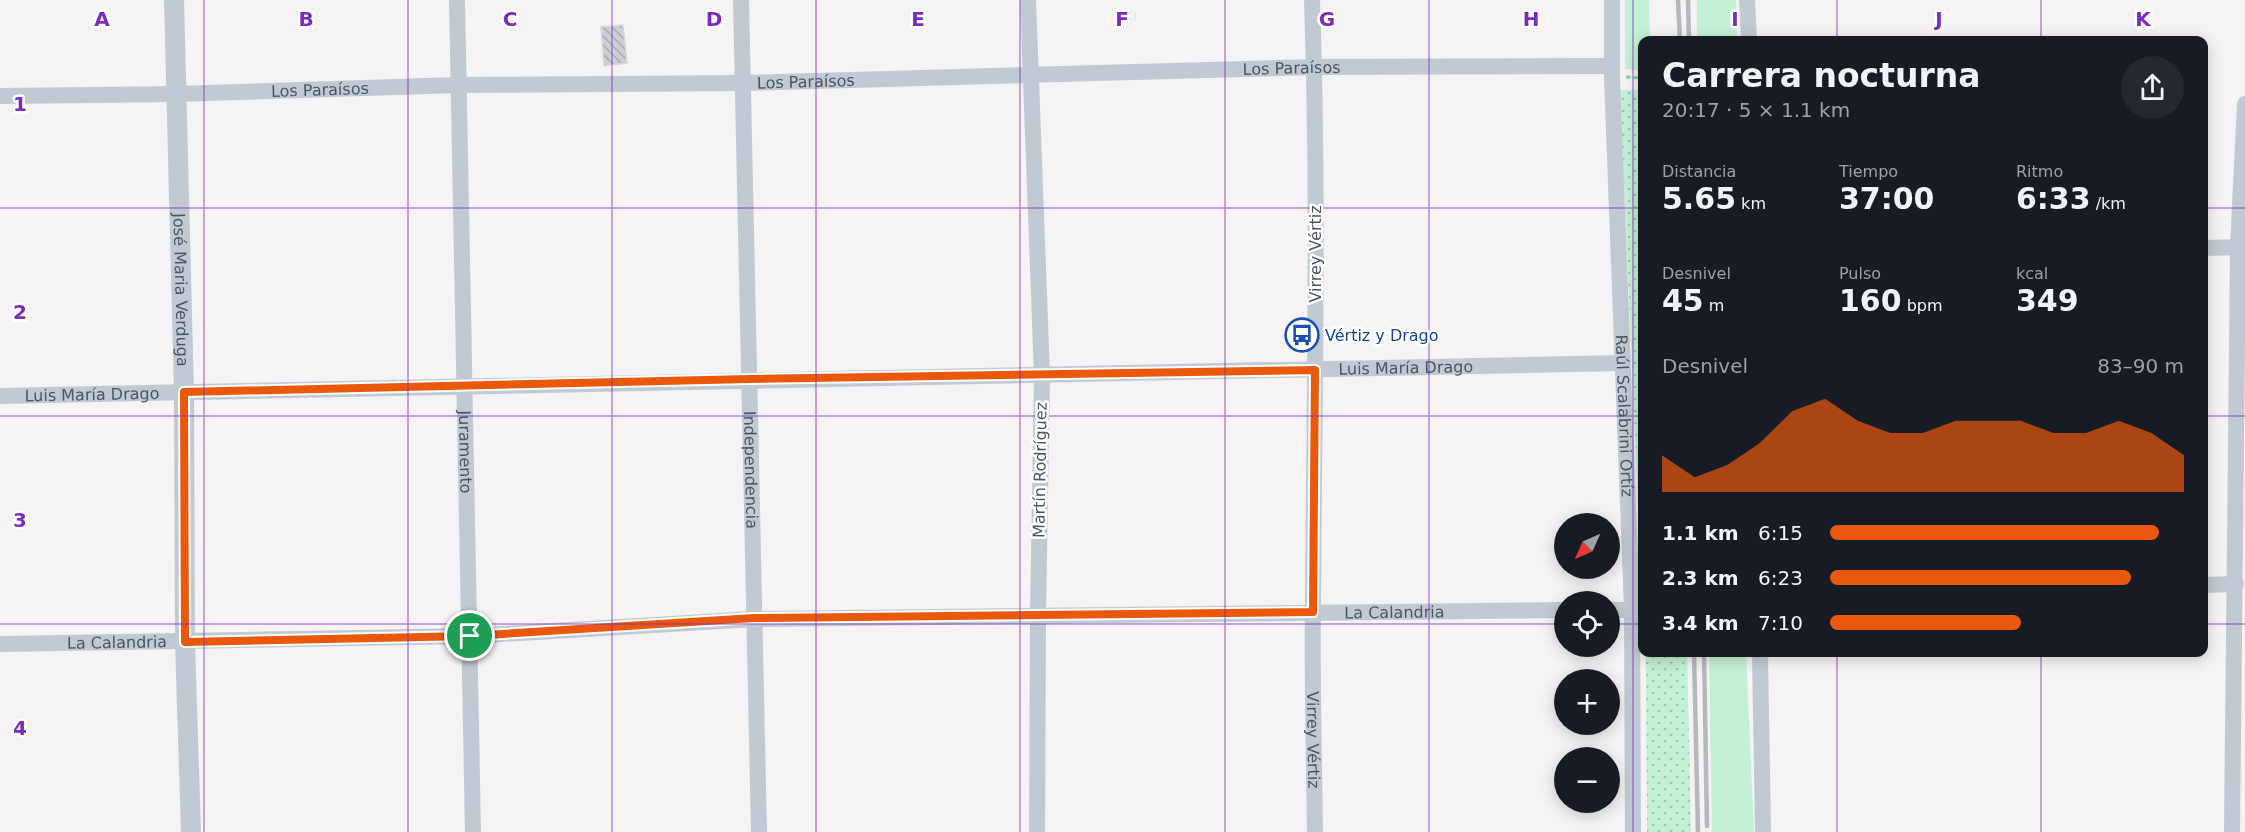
<!DOCTYPE html>
<html lang="es">
<head>
<meta charset="utf-8">
<style>
  body { margin:0; font-family:"DejaVu Sans",sans-serif; background:#242831; color:#f1f3f6; height:100vh; display:flex; flex-direction:column; font-size:22px; white-space:nowrap }
  * { box-sizing:border-box; margin:0 }
  p { font-size:20px; color:#9ea1a6 }
  .icon { flex:none; width:33px; height:33px; fill:none; stroke:currentColor; stroke-width:2; stroke-linecap:round; stroke-linejoin:round }
  .map { position:relative; flex:1; overflow:hidden }
  .panel { position:absolute; left:1638px; top:36px; width:570px; height:621px; display:flex; flex-direction:column; background:#171b24; border-radius:12px; box-shadow:0 3px 15px #0003 }
  .panel>* { flex:none }
  .needle { width:39px; rotate:225deg }
  .buttons { position:absolute; left:1554px; top:513px; display:grid; gap:12px }
  .buttons a { display:grid; place-items:center; width:66px; height:66px; border-radius:50%; background:#171b24; box-shadow:0 3px 15px #0003; font-size:30px }
  .pin { position:absolute; display:grid; place-items:center; width:51px; height:51px; color:#fff; margin:-26px; border:3px solid #fff; border-radius:50%; box-shadow:0 2px 6px #0007 }
  .round { display:grid; place-items:center; flex:none; width:63px; height:63px; border-radius:32px; background:#242831 }
  .head { display:flex; align-items:center; justify-content:space-between; height:102px; padding:0 24px }
  h1 { font-size:33px; font-weight:600; line-height:45px }
  .stats { display:grid; grid-template-columns:repeat(3,1fr); gap:9px; height:102px; padding:6px 24px }
  .stats div { display:grid; align-content:center }
  .stats b { font-size:30px; font-weight:600 }
  .stats small { font-size:16px; font-weight:400 }
  .stats p { font-size:16px }
  .chart { height:168px; padding:12px 24px }
  .chart p { display:flex; justify-content:space-between }
  .chart svg { width:100%; height:108px; margin-top:6px; fill:#ea580c; opacity:.7 }
  ul { padding:0 24px; list-style:none; font-size:20px }
  li { display:grid; grid-template-columns:96px 72px 1fr; align-items:center; height:45px }
  li i { height:15px; border-radius:8px; background:#ea580c }
  .map>svg:first-child { display:block }
  .green { fill:#c3f1d5 }
  .park { fill:url(#park-dots) }
  .building { fill:url(#building-back-hatch); stroke:#d7d9de; stroke-width:1.5 }
  .lines { fill:none; stroke-linecap:round; stroke-linejoin:round }
  .path { stroke:#7ad0a6; stroke-width:3; stroke-dasharray:4.5 3; stroke-linecap:butt }
  .minor { stroke:#c1cad2; stroke-width:16 }
  .tertiary { stroke:#c1cad2; stroke-width:20 }
  .rail { stroke:#b5b8bd; stroke-width:4.5 }
  .route-casing { stroke:#fff; stroke-width:12 }
  .route { stroke:#ea580c; stroke-width:8 }
  .grid { fill:none; stroke:#7b2cbf; stroke-width:1.5; stroke-opacity:0.55 }
  .labels { text-anchor:middle; dominant-baseline:central; stroke-width:5; stroke-linejoin:round; paint-order:stroke }
  .street-label { font-size:16px; fill:#4a5661; stroke:#fff }
  .transit-label { font-size:16px; fill:#164399; stroke:#fff; text-anchor:start }
  .grid-label { font-size:20px; text-anchor:middle; font-weight:bold; fill:#7b2cbf; stroke:#fff; stroke-width:5; stroke-linejoin:round; paint-order:stroke }
</style>
</head>
<body>
<div class="map">
<svg width="2245" height="832" viewBox="0 0 2245 832">
  <defs>
    <pattern id="park-dots" width="8" height="8" patternUnits="userSpaceOnUse" patternTransform="scale(1.5)"><rect width="8" height="8" fill="#c3f1d5"/><path d="M2 2h.1M6 6h.1" fill="none" stroke="#a0c6b0" stroke-width="1.8" stroke-linecap="round"/></pattern>
    <pattern id="building-back-hatch" width="6" height="6" patternUnits="userSpaceOnUse" patternTransform="scale(1.5)"><rect width="6" height="6" fill="#cdcfd5"/><path d="M-1 5l2 2M0 0l6 6M5-1l2 2" fill="none" stroke="#a8abb0"/></pattern>
  </defs>
  <rect width="100%" height="100%" fill="#f5f3f3"/>
  <g class="green">
    <path d="M1625,0H1649L1650,40H1642V71L1625,69Z"/>
    <path d="M1697,0H1736L1737,40H1697Z"/>
    <path d="M1709,653H1746L1754,832H1712Z"/>
  </g>
  <g class="park">
    <path d="M1620,90H1642V576L1641,575Z"/>
    <path d="M1646,653H1687L1691,832H1647Z"/>
  </g>
  <path class="building" d="M623,25L627,63L604,66L601,27Z"/>
  <g class="lines">
    <path class="path" d="M1626,77L1642,78"/>
    <g class="minor">
      <path id="s1" d="M457,0L473,832"/>
      <path id="s2" d="M741,0L759,832"/>
      <path d="M1028,0L1042,375L1038,615L1037,832"/>
      <path id="s3" d="M1312,0C1319,203 1314,406 1313,609C1312,683 1314,758 1315,832"/>
      <path id="s4" d="M1612,0V77L1632,610L1633,832"/>
      <path d="M1747,0L1749,40"/>
      <path id="s5" d="M0,96L176,94L458,85L744,83L1314,67L1612,66"/>
      <path d="M2204,248L2245,247"/>
      <path id="s6" d="M0,396L1622,363"/>
      <path d="M2204,585L2236,584"/>
      <path d="M1610,610H1632L1641,606"/>
      <path id="s7" d="M0,644L469,636L754,619L1564,610"/>
      <path d="M1760,652L1763,832"/>
      <path d="M2232,832L2238,247L2245,104"/>
    </g>
    <path class="tertiary" id="s8" d="M174,0L184,392L185,642L191,832"/>
    <g class="rail">
      <path d="M1678,0L1680,40"/>
      <path d="M1688,0L1689,40"/>
      <path d="M1694,652L1698,832"/>
      <path d="M1704,652L1707,826"/>
    </g>
  </g>
  <g class="lines">
    <defs>
      <path id="route" d="M1315,370L1313,612L754,618L470,636L185,642L184,392L750,379Z"/>
    </defs>
    <use href="#route" class="route-casing"/>
    <use href="#route" class="route"/>
  </g>
  <path class="grid" d="M204,0V832M408,0V832M612,0V832M816,0V832M1020,0V832M1225,0V832M1429,0V832M1633,0V832M1837,0V40M2041,0V40M0,208H1642M2204,208H2245M0,416H1642M2204,416H2245M0,624H1564M1610,624H1642M2204,624H2245M1837,652V832M2041,652V832"/>
  <defs>
    <symbol id="bus-ring" viewBox="-11 -11 22 22"><circle r="9.5" fill="#fff" stroke="#1a4fb4" stroke-width="1.5"/><path d="M-5-6H5V4H4V6H2V4H-2V6H-4V4H-5ZM-3.5-4V0h7V-4ZM-3.5 1.2v1.5H-2V1.2ZM2 1.2v1.5H3.5V1.2Z" fill="#1a4fb4"/></symbol>
  </defs>
  <g fill-rule="evenodd">
    <use href="#bus-ring" x="1283" y="316" width="38" height="38"/>
  </g>
  <g class="labels">
    <g class="street-label">
      <text stroke="none"><textPath href="#s5" startOffset="1292">Los Paraísos</textPath></text>
      <text stroke="none"><textPath href="#s5" startOffset="806">Los Paraísos</textPath></text>
      <text stroke="none"><textPath href="#s5" startOffset="320">Los Paraísos</textPath></text>
      <text transform="translate(1315 254) rotate(-90)">Virrey Vértiz</text>
      <text stroke="none"><textPath href="#s8" startOffset="290">José Maria Verduga</textPath></text>
      <text stroke="none"><textPath href="#s6" startOffset="1406">Luis María Drago</textPath></text>
      <text stroke="none"><textPath href="#s6" startOffset="92">Luis María Drago</textPath></text>
      <text stroke="none"><textPath href="#s4" startOffset="416">Raúl Scalabrini Ortíz</textPath></text>
      <text stroke="none"><textPath href="#s1" startOffset="452">Juramento</textPath></text>
      <text stroke="none"><textPath href="#s2" startOffset="470">Independencia</textPath></text>
      <text transform="translate(1040 470) rotate(-89)">Martín Rodríguez</text>
      <text stroke="none"><textPath href="#s7" startOffset="1395">La Calandria</textPath></text>
      <text stroke="none"><textPath href="#s7" startOffset="117">La Calandria</textPath></text>
      <text stroke="none"><textPath href="#s3" startOffset="740">Virrey Vértiz</textPath></text>
    </g>
    <g class="transit-label">
      <text x="1325" y="335">Vértiz y Drago</text>
    </g>
  </g>
  <g class="grid-label">
    <text x="102" y="26">A</text>
    <text x="306" y="26">B</text>
    <text x="510" y="26">C</text>
    <text x="714" y="26">D</text>
    <text x="918" y="26">E</text>
    <text x="1122" y="26">F</text>
    <text x="1327" y="26">G</text>
    <text x="1531" y="26">H</text>
    <text x="1735" y="26">I</text>
    <text x="1939" y="26">J</text>
    <text x="2143" y="26">K</text>
    <text x="20" y="111">1</text>
    <text x="20" y="319">2</text>
    <text x="20" y="527">3</text>
    <text x="20" y="735">4</text>
  </g>
</svg>
<div class="buttons">
<a><svg class="needle" viewBox="-14 -14 28 28"><path d="M0-13l5 13h-10z" fill="#e53935"/><path d="M0 13l5-13h-10z" fill="#9ea1a6"/></svg></a>
<a><svg class="icon" aria-label="locate" viewBox="0 0 24 24"><circle cx="12" cy="12" r="6"/><path d="M12 2v4M12 18v4M2 12h4M18 12h4"/></svg></a>
<a>+</a>
<a>−</a>
</div>
<div class="pin" style="left:470px;top:636px;background:#1e9e55"><svg class="icon" aria-label="arrive" viewBox="0 0 24 24"><path d="M6 21V4h12l-3 4 3 4H6"/></svg></div>
<section class="panel">
<div class="head"><div><h1>Carrera nocturna</h1><p>20:17 · 5 × 1.1 km</p></div><a class="round"><svg class="icon" aria-label="share" viewBox="0 0 24 24"><path d="M12 15V3M7 8l5-5 5 5M5 13v7h14v-7"/></svg></a></div>
<div class="stats">
<div><p>Distancia</p><b>5.65<small> km</small></b></div>
<div><p>Tiempo</p><b>37:00</b></div>
<div><p>Ritmo</p><b>6:33<small> /km</small></b></div>
</div>
<div class="stats">
<div><p>Desnivel</p><b>45<small> m</small></b></div>
<div><p>Pulso</p><b>160<small> bpm</small></b></div>
<div><p>kcal</p><b>349</b></div>
</div>
<div class="chart"><p><span>Desnivel</span>83–90 m</p>
<svg viewBox="0 0 160 44" preserveAspectRatio="none"><path d="M0 44V29L10 38L20 33L30 24L40 11L50 6L60 15L70 20L80 20L90 15L100 15L110 15L120 20L130 20L140 15L150 20L160 29V44z"/></svg>
</div>
<ul>
<li><b>1.1 km</b>6:15<i style="width:93%"></i></li>
<li><b>2.3 km</b>6:23<i style="width:85%"></i></li>
<li><b>3.4 km</b>7:10<i style="width:54%"></i></li>
</ul>
</section>
</div>
</body>
</html>
